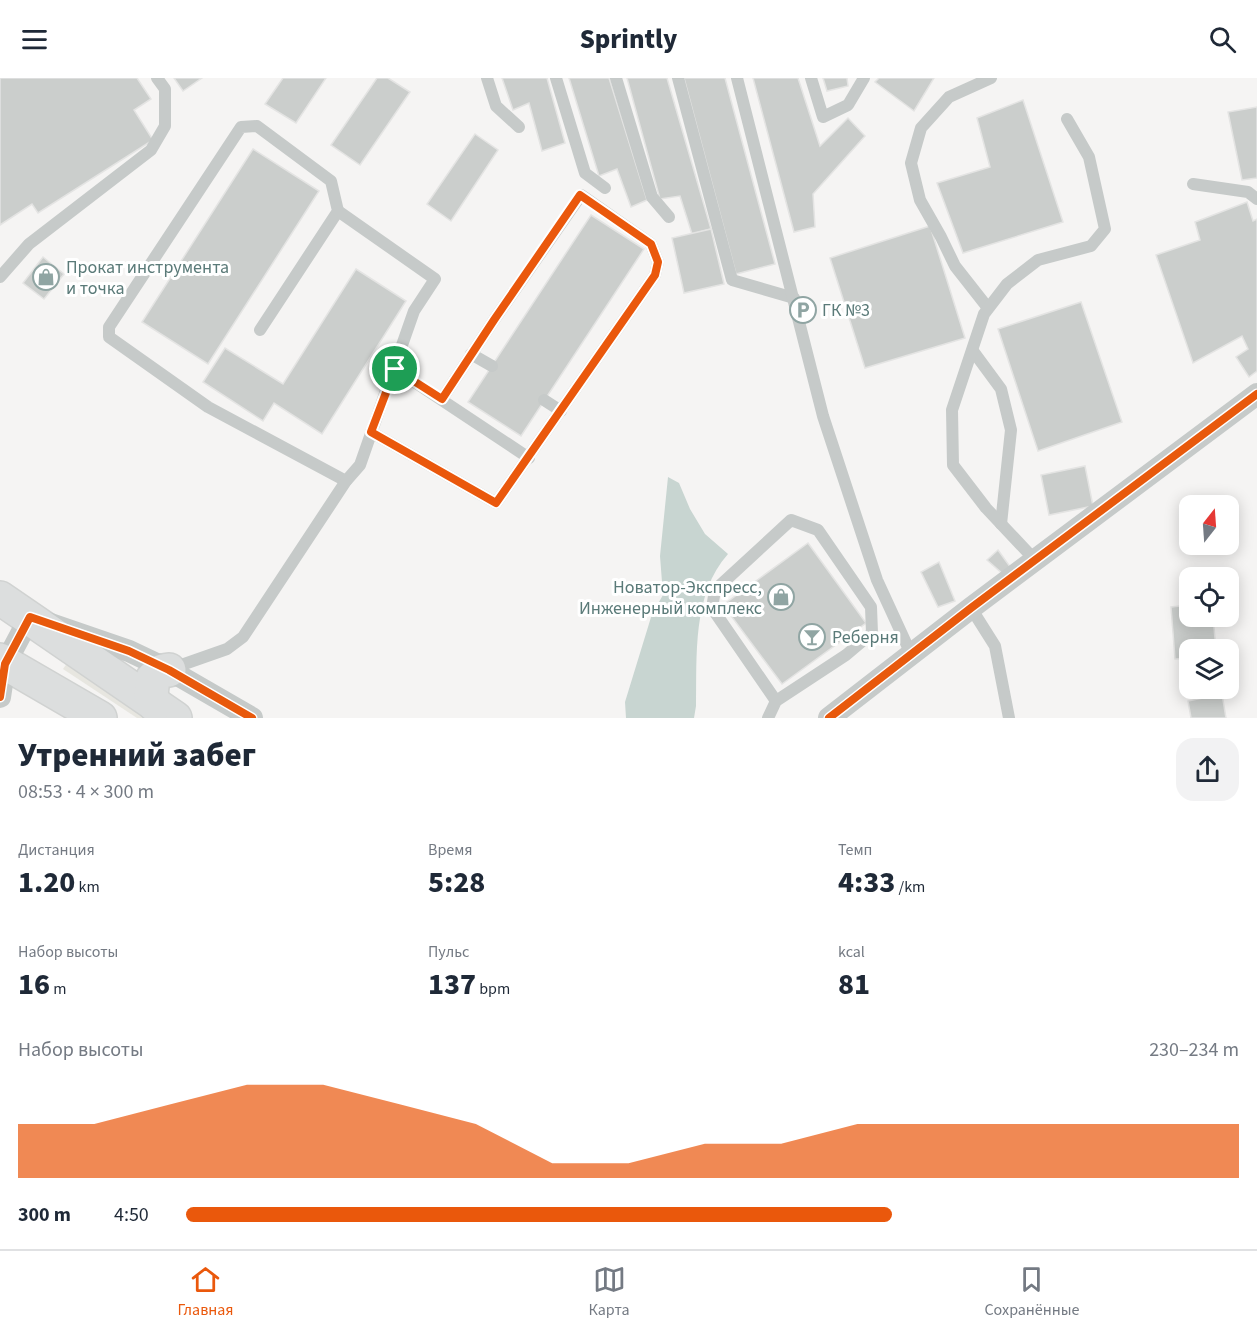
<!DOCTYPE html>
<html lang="ru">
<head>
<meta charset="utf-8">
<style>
  body { margin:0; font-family:"Source Sans 3",sans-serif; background:#f2f2f3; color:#1f2937; height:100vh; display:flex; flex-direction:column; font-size:22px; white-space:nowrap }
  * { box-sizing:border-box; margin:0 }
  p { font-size:20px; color:#747a83 }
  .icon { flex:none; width:33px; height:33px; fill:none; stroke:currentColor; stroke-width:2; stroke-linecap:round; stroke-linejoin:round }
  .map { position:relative; height:640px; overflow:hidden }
  .panel { display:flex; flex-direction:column; background:#fff; flex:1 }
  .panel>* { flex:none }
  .needle { width:39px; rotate:17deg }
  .fabs { position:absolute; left:1179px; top:417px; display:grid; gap:12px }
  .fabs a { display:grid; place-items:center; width:60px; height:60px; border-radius:12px; background:#fff; box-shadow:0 3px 15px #0003; font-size:30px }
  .pin { position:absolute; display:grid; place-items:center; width:51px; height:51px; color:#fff; margin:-26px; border:3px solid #fff; border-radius:50%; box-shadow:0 2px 6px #0007 }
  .round { display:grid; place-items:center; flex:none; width:63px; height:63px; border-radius:18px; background:#f2f2f3 }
  .head { display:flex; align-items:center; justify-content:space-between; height:102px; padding:0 18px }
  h1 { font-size:33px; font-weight:800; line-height:45px }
  .figures { display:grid; grid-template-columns:repeat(3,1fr); gap:9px; height:102px; padding:6px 18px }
  .figures div { display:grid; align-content:center }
  .figures b { font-size:30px; font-weight:800 }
  .figures small { font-size:16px; font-weight:400 }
  .figures p { font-size:16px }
  .chart { height:168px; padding:12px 18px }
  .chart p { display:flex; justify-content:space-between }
  .chart svg { width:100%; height:108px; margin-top:6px; fill:#ea580c; opacity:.7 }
  ul { padding:0 18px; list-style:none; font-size:20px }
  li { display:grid; grid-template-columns:96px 72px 1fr; align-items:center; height:45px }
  li i { height:15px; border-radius:8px; background:#ea580c }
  header { display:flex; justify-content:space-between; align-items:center; height:78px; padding:0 18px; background:#fff; font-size:27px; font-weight:800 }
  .dock { display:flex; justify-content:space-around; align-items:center; height:84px; border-top:2px solid #e0e1e3; background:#fff; font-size:16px; color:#747a83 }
  .dock a { display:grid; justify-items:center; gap:3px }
  .dock .active { color:#ea580c }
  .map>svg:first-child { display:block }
  .green { fill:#e7e6e0 }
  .water { fill:#c8d5d1 }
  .building { fill:#cbcecc; stroke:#e4e4e3; stroke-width:1.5 }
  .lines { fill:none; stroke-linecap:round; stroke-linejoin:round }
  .secondary-casing { stroke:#d0d2d1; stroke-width:36 }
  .service { stroke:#c6cac9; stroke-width:12 }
  .minor { stroke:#c6cac9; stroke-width:22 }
  .secondary { stroke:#dcdede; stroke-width:33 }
  .cycleway-casing { stroke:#fff; stroke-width:11 }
  .cycleway { stroke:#e8590c; stroke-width:8 }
  .route-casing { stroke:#fff; stroke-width:12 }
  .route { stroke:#ea580c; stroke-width:8 }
  .labels { text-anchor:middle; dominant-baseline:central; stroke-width:6; stroke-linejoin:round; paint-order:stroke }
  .poi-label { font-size:18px; fill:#5a7a78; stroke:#fff; text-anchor:start }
</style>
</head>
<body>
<header><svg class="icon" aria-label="menu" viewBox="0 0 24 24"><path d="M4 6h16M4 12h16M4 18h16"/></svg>Sprintly<svg class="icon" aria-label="search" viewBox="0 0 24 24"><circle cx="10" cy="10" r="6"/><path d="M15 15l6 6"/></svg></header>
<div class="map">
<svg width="1257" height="640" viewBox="0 0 1257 640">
  <rect width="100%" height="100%" fill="#f5f4f3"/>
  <path class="green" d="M68,584L153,640H137L63,591Z"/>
  <path class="water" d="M668,399L679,405L690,431L705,456L728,476C692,516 697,578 696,628L694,640H626L625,624L652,536L663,517L660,478Z"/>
  <g class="building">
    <path d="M0,0H137L151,21L134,32L153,62L38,135L32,126L0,147Z"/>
    <path d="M174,0H202L183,13Z"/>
    <path d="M283,0H326L296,45L265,26Z"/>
    <path d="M377,0H388L410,14L360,87L331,67Z"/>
    <path d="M502,0H547L565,65L542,73L529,25L513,32Z"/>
    <path d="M569,0H609L647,122L631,129L617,91L599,98Z"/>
    <path d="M627,0H667L711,151L692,156L680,118L660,121Z"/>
    <path d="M684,0H725L775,186L736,196Z"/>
    <path d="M753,0H798L820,68L848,40L865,58L813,116L815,149L794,154Z"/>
    <path d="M823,0H847L848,8L827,13Z"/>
    <path d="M879,0H934L914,33L875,4Z"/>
    <path d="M1023,22L1063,144L963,175L937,105L990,89L977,40Z"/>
    <path d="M1257,29V100L1242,102L1228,34Z"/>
    <path d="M475,56L498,72L451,143L427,126Z"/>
    <path d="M253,71L319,113L208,286L142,244Z"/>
    <path d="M1247,124L1253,143L1257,141V293L1249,299L1236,279L1248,271L1242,258L1193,285L1156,177L1200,162L1195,144Z"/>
    <path d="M591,137L644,171L521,358L468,324Z"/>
    <path d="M930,148L965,260L865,290L830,180Z"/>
    <path d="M711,151L724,206L684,215L672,160Z"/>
    <path d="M43,179L64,196L44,221L23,205Z"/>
    <path d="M356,191L406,223L322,356L274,325L263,343L203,304L225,270L283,306Z"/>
    <path d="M1081,224L1122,344L1038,373L998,251Z"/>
    <path d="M1085,388L1093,428L1049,437L1041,397Z"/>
    <path d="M808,465L866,545L782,606L723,527Z"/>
    <path d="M998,472L1011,490L1003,496L987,482Z"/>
    <path d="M939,484L955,523L938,529L921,494Z"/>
    <path d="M1190,527V538H1213L1216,572H1190V580L1175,581L1171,529Z"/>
    <path d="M1222,616L1226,640H1191L1188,623Z"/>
  </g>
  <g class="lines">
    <defs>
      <g id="secondary">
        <path d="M0,520L175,640"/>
        <path d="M0,582L100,640"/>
        <path d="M155,627L151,617L153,600L162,593L169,592"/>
      </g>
    </defs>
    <use href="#secondary" class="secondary-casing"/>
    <g class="service">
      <path d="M487,0L496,28L519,49"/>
      <path d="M556,0L585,95L605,110"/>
      <path d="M616,0L652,119L669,139"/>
      <path d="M678,0L732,202L794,220"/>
      <path d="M737,0L823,338L877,502L911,576"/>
      <path d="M811,0L823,39L848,27L864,0"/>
      <path d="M1193,106L1248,114L1257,121"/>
      <path d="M0,199L29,166L151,72L165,48V11L157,0"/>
      <path d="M988,230L955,188L941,159L920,122L911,85L921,50L949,19L991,0"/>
      <path d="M260,252L338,133L331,103L257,48L241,49L109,249V259L208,329L346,403"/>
      <path d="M973,273L1001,311L1011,352L1001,446"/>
      <path d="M471,276L492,288"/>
      <path d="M395,291L529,380"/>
      <path d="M544,322L561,333"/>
      <path d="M371,354L496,425L655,197L658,184L651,166L581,117L494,242L442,321"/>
      <path d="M1035,482L986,430L953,387L952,332L984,236L1007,206L1038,182L1091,168L1105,151L1089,79L1067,41"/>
      <path d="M971,530L995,568L1009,640"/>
      <path d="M170,591L227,571L243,559L346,403L360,387L414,233L435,201L338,133"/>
      <path d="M768,640L776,623L846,577L872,555L871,529L818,452L791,442L715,512L712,530L776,623"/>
    </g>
    <g class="minor">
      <path d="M0,619L5,586L30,539L129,573L169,592L252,640"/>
      <path d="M829,640L971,530L1257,316"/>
    </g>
    <use href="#secondary" class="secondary"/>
    <defs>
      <g id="cycleway">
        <path d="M0,619L5,586L30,539L129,573L169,592L252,640"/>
        <path d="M829,640L971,530L1257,316"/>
      </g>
    </defs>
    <use href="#cycleway" class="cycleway-casing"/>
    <use href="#cycleway" class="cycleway"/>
  </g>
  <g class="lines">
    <defs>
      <path id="route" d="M580,117L651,166L658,184L655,197L496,425L371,354L395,291L442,321L494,242Z"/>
    </defs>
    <use href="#route" class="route-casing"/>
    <use href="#route" class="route"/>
  </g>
  <defs>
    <symbol id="shop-ring" viewBox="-11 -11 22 22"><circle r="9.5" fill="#fff" stroke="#90a5a3" stroke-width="1.5"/><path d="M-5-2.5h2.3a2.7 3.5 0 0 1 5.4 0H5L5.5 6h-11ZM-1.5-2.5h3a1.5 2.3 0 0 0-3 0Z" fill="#90a5a3"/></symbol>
    <symbol id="parking-ring" viewBox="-11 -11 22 22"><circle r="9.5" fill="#fff" stroke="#90a5a3" stroke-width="1.5"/><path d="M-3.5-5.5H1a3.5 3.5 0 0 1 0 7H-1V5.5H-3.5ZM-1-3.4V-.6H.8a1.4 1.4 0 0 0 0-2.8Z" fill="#90a5a3"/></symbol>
    <symbol id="bar-ring" viewBox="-11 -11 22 22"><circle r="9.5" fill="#fff" stroke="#90a5a3" stroke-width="1.5"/><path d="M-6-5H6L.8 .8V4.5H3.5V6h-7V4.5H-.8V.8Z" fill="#90a5a3"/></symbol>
  </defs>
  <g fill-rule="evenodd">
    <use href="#shop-ring" x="31" y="184" width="30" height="30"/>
    <use href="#parking-ring" x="788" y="217" width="30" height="30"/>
    <use href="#shop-ring" x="766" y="504" width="30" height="30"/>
    <use href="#bar-ring" x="797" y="544" width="30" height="30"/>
  </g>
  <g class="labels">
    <g class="poi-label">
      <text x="66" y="189">Прокат инструмента<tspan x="66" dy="21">и точка</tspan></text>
      <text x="822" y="232">ГК №3</text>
      <text x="762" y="509" text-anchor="end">Новатор-Экспресс,<tspan x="762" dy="21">Инженерный комплекс</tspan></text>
      <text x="832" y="559">Реберня</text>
    </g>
  </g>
</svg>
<div class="fabs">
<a><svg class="needle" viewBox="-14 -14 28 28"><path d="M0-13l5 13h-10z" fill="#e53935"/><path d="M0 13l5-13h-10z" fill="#747a83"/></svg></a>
<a><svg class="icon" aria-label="locate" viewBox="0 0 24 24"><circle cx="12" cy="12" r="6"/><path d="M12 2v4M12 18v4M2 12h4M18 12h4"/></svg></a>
<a><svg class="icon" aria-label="layers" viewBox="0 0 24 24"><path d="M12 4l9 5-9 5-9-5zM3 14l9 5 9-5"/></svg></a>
</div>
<div class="pin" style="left:395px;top:291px;background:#1e9e55"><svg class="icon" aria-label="arrive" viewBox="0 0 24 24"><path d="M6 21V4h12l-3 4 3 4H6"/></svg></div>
</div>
<section class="panel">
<div class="head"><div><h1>Утренний забег</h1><p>08:53 · 4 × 300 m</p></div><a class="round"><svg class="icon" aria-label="share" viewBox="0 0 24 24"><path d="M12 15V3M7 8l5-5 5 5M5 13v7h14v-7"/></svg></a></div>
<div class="figures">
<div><p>Дистанция</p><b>1.20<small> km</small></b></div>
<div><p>Время</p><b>5:28</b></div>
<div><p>Темп</p><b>4:33<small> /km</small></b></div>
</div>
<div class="figures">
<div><p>Набор высоты</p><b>16<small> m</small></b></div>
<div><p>Пульс</p><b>137<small> bpm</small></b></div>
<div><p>kcal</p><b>81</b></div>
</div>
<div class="chart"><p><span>Набор высоты</span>230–234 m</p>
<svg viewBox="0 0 160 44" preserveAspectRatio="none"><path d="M0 44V22L10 22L20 14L30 6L40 6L50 14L60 22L70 38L80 38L90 30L100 30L110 22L120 22L130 22L140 22L150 22L160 22V44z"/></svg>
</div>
<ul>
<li><b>300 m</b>4:50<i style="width:67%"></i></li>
</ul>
</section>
<nav class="dock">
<a class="active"><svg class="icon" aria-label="home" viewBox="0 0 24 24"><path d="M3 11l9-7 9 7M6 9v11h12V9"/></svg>Главная</a>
<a><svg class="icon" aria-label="map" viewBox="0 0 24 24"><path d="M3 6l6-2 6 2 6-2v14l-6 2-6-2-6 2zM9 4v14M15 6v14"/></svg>Карта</a>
<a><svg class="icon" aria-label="saved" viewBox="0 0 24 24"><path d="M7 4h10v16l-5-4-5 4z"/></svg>Сохранённые</a>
</nav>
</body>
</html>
